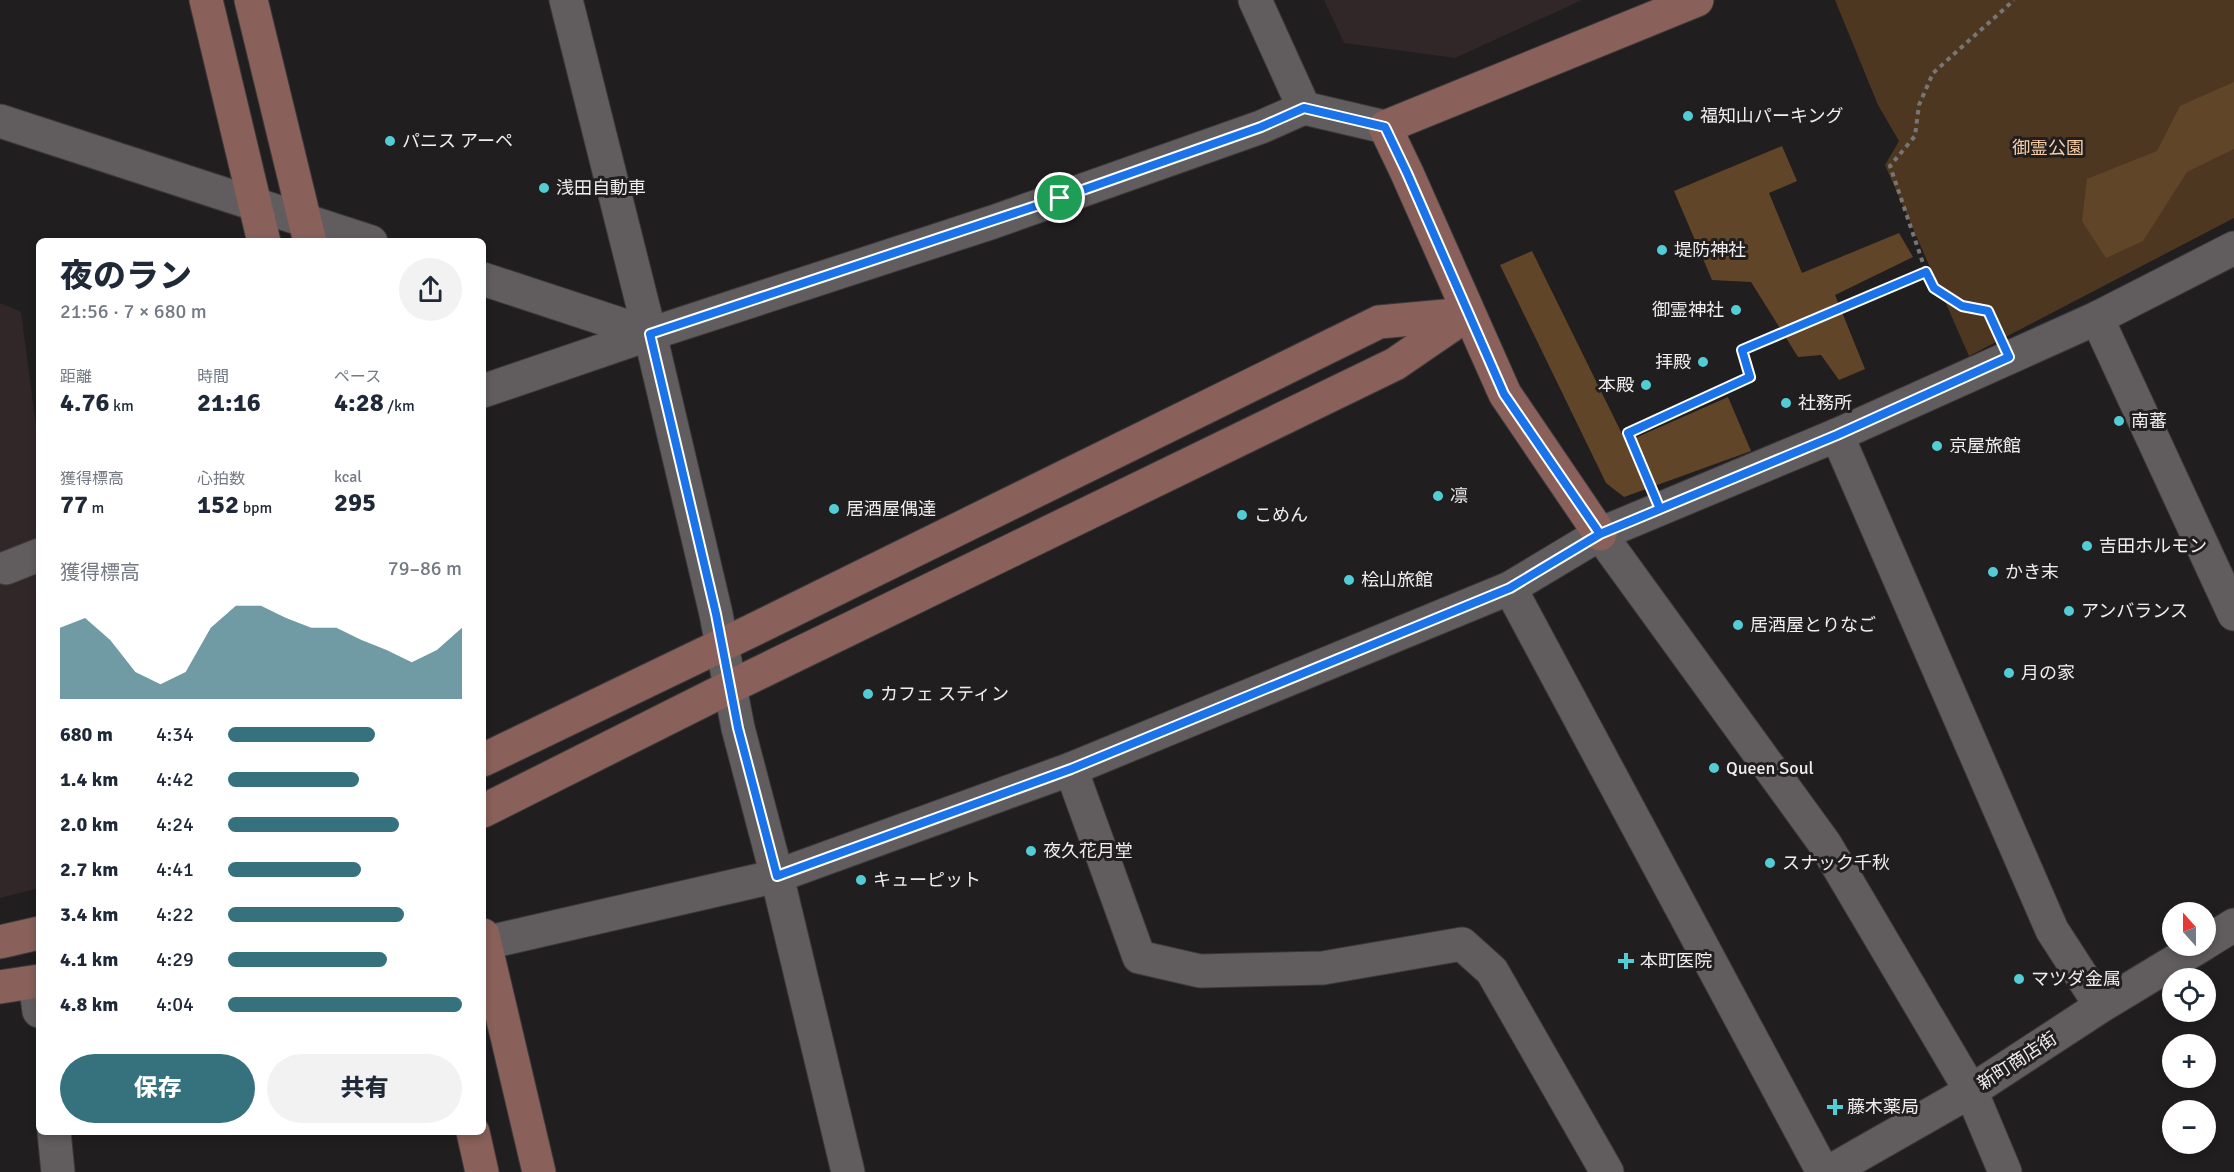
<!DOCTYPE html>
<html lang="ja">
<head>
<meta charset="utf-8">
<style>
  body { margin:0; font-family:Signika,"Noto Sans JP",sans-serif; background:#f2f2f3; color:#1f2937; height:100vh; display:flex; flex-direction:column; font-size:22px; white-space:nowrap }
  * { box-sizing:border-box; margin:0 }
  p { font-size:20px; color:#747a83 }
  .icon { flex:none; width:33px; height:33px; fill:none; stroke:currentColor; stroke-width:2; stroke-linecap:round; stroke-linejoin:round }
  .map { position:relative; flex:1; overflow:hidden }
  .side { position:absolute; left:36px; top:238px; width:450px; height:897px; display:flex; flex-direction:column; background:#fff; border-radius:9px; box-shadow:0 3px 9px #0003 }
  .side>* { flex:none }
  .needle { width:39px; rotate:339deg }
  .buttons { position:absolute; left:2162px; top:902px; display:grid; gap:12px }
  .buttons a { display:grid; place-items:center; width:54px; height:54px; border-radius:50%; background:#fff; box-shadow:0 3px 9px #0003; font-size:30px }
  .pin { position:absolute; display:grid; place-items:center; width:51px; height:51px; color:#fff; margin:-26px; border:3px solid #fff; border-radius:50%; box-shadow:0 2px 6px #0007 }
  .round { display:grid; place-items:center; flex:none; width:63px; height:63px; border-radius:32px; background:#f2f2f3 }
  .headline { display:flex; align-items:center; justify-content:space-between; height:102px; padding:0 24px }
  h1 { font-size:33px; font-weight:800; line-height:45px }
  .metrics { display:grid; grid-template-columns:repeat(3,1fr); gap:9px; height:102px; padding:6px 24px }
  .metrics div { display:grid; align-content:center }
  .metrics b { font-size:26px; font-weight:800 }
  .metrics small { font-size:16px; font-weight:400 }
  .metrics p { font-size:16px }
  .chart { height:168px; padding:12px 24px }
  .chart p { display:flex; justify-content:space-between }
  .chart svg { width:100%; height:108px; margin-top:6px; fill:#36727e; opacity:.7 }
  .action { display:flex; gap:12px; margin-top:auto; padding:12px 24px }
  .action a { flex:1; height:69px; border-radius:36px; background:#36727e; color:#fff; font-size:24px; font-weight:800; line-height:69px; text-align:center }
  .action a+a { background:#f2f2f3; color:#1f2937 }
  ul { padding:0 24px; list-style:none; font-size:20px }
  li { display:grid; grid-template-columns:96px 72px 1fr; align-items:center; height:45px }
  li i { height:15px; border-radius:8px; background:#36727e }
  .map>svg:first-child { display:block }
  .built { fill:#312729 }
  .green { fill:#4e3721 }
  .forest { fill:#614528 }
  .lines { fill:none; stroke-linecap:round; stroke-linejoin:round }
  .street-casing { stroke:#3d3a3b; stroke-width:35 }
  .secondary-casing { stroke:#3d3a3b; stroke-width:35 }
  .path { stroke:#787576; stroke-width:4; stroke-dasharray:4.5 4.5; stroke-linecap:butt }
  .street { stroke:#615d5e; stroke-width:33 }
  .secondary { stroke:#89605a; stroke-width:33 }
  .route-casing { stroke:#fff; stroke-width:12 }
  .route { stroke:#1a73e8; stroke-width:8 }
  .poi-dot { fill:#52ccd5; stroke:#211e1f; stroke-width:2 }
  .labels { text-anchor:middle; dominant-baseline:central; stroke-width:6; stroke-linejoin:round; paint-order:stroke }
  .poi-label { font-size:18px; fill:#efeded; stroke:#211e1f; text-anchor:start }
  .park-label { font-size:18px; fill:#f8cea7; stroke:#211e1f }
  .street-label { font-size:18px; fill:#efeded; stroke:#211e1f }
</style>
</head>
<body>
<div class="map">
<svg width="2234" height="1172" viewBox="0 0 2234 1172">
  <rect width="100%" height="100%" fill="#211e1f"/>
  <g class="built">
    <path d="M1324,0H1582L1455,58L1344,43Z"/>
    <path d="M0,303L21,312L39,449V888L0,898Z"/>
  </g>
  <path class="green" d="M1835,0H2234V218L1969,356L1885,165L1899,141L1878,105Z"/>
  <g class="forest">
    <path d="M2234,82V149L2187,172L2143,241L2106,258L2082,221L2087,179L2157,151L2180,106Z"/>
    <path d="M1782,146L1797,181L1769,193L1802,273L1899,233L1913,257L1835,295L1865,369L1839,380L1821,355L1798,357L1751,282L1712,280L1674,191Z"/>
    <path d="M1532,251L1626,442L1728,397L1751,451L1624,497L1606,483L1500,265Z"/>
  </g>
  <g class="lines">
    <defs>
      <g id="street">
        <path d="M566,0L650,334L716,614L738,728L777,876L848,1172"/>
        <path d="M1255,0L1304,108"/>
        <path d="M0,121L371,242"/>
        <path d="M483,279L650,334"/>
        <path d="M2097,318L2234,614"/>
        <path d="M483,391L650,334L993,222L1261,127L1304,108L1385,127"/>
        <path d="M1837,435L2052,930L2101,1006"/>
        <path d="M1600,534L1825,844L1971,1091L2005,1172"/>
        <path d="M6,568L39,555"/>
        <path d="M1510,588L1823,1172"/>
        <path d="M1071,769L1139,957L1200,971L1323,968L1462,944L1492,971L1607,1172"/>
        <path d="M485,943L777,876L1071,769L1510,588L1600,534L1837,435L2097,318L2234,248"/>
        <path d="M2205,943L2234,925"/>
        <path d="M35,982L39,1011"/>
        <path d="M54,1132L58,1172"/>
        <path d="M1829,1172L1971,1091L2101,1006L2202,945"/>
      </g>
      <g id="secondary">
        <path d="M206,0L264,242"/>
        <path d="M251,0L310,242"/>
        <path d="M1600,534L1505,394L1407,173L1385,127L1697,0"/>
        <path d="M483,760L755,629L1379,322L1467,314"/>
        <path d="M483,811L730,687L1395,364L1468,314"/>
        <path d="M483,935L539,1172"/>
        <path d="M0,942L39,933"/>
        <path d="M0,987L39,981"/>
        <path d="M473,1132L482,1172"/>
      </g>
    </defs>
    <use href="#street" class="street-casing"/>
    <use href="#secondary" class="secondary-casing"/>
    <g class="path">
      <path d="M1926,272L1934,288L1962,306L1988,311L1995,327"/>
      <path d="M1647,478L1628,433L1750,377L1741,350L1926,272L1890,166L1915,136L1919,105L1933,73L2014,0"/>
    </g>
    <use href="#street" class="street"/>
    <use href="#secondary" class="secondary"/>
  </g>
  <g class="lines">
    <defs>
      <path id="route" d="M1060,198L650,334L716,614L738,728L777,876L1071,769L1510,588L1600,534L1660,509L1628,433L1750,377L1742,350L1926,272L1934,288L1962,306L1988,311L2009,357L1837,435L1600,534L1504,394L1407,173L1385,127L1304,108L1261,127L1060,198"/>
    </defs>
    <use href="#route" class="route-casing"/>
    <use href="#route" class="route"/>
  </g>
  <g class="poi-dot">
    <circle cx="1688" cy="116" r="6"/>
    <circle cx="390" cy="141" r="6"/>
    <circle cx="544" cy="188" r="6"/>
    <circle cx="1662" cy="250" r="6"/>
    <circle cx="1736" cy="310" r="6"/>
    <circle cx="1703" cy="362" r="6"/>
    <circle cx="1646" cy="385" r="6"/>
    <circle cx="1786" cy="403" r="6"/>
    <circle cx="2119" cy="421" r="6"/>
    <circle cx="1937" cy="446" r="6"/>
    <circle cx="1438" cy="496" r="6"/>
    <circle cx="834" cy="509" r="6"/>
    <circle cx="1242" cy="515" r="6"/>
    <circle cx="2087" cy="546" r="6"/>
    <circle cx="1993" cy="572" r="6"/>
    <circle cx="1349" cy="580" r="6"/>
    <circle cx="2069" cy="611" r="6"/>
    <circle cx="1738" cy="625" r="6"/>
    <circle cx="2009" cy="673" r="6"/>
    <circle cx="868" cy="694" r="6"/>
    <circle cx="1714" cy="768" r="6"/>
    <circle cx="1031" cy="851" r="6"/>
    <circle cx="1770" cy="863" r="6"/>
    <circle cx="861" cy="880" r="6"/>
    <path d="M1623 952h6v6h6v6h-6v6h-6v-6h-6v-6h6z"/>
    <circle cx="2019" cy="979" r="6"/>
    <path d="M1832 1098h6v6h6v6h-6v6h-6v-6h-6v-6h6z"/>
  </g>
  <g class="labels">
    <g class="poi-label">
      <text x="1700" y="116">福知山パーキング</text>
      <text x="402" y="141">パニス アーペ</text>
      <text x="556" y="188">浅田自動車</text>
      <text x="1674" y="250">堤防神社</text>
      <text x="1724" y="310" text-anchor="end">御霊神社</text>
      <text x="1691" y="362" text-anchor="end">拝殿</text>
      <text x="1634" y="385" text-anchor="end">本殿</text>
      <text x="1798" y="403">社務所</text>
      <text x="2131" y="421">南蕃</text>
      <text x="1949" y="446">京屋旅館</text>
      <text x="1450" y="496">凛</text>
      <text x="846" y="509">居酒屋偶達</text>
      <text x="1254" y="515">こめん</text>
      <text x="2099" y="546">吉田ホルモン</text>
      <text x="2005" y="572">かき末</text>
      <text x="1361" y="580">桧山旅館</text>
      <text x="2081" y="611">アンバランス</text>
      <text x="1750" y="625">居酒屋とりなご</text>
      <text x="2021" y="673">月の家</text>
      <text x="880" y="694">カフェ スティン</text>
      <text x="1726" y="768">Queen Soul</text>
      <text x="1043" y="851">夜久花月堂</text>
      <text x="1782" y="863">スナック千秋</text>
      <text x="873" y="880">キューピット</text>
      <text x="1640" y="961">本町医院</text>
      <text x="2031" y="979">マツダ金属</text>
      <text x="1847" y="1107">藤木薬局</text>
    </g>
    <g class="park-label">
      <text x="2048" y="148">御霊公園</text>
    </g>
    <g class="street-label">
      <text transform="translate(2017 1061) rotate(-33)">新町商店街</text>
    </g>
  </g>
</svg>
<div class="buttons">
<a><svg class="needle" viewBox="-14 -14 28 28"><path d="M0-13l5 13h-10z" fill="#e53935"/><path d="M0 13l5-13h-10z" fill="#747a83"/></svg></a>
<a><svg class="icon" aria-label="locate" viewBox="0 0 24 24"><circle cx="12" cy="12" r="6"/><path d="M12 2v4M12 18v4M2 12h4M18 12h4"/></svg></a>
<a>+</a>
<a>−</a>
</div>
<div class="pin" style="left:1060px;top:198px;background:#1e9e55"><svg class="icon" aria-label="arrive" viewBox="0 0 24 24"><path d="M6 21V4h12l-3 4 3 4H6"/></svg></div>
<section class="side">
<div class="headline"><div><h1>夜のラン</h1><p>21:56 · 7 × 680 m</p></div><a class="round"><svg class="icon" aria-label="share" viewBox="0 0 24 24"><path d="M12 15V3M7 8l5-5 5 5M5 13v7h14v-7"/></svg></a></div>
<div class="metrics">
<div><p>距離</p><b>4.76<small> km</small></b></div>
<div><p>時間</p><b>21:16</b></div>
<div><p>ペース</p><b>4:28<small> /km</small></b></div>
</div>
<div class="metrics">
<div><p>獲得標高</p><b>77<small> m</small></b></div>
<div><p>心拍数</p><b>152<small> bpm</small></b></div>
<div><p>kcal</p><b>295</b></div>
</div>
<div class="chart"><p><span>獲得標高</span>79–86 m</p>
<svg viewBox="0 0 160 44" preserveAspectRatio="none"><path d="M0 44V15L10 11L20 20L30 33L40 38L50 33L60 15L70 6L80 6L90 11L100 15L110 15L120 20L130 24L140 29L150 24L160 15V44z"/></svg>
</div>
<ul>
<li><b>680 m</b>4:34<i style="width:63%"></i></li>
<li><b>1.4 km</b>4:42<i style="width:56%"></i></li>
<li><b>2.0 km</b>4:24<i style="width:73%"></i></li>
<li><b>2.7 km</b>4:41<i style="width:57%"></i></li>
<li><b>3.4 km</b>4:22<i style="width:75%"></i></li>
<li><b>4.1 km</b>4:29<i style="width:68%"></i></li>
<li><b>4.8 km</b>4:04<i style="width:100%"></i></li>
</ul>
<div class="action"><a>保存</a><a>共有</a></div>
</section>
</div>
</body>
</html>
